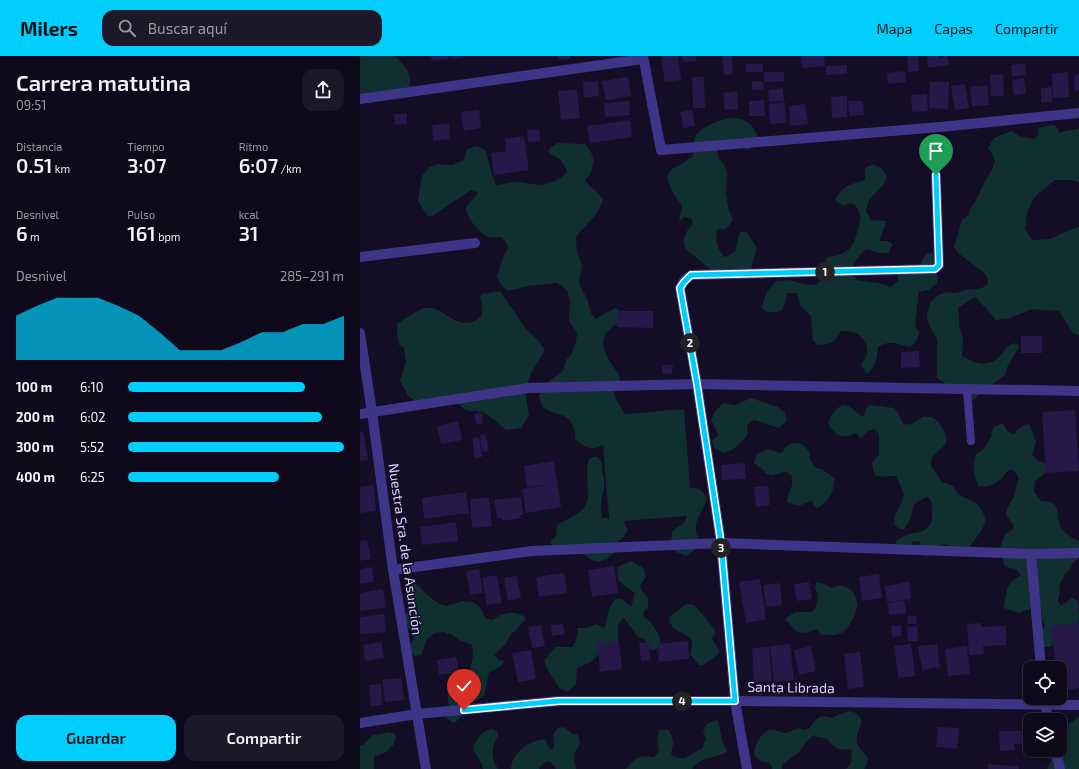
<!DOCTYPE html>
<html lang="es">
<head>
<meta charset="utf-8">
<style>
  body { margin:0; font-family:"Exo 2",sans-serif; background:#1c1829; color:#f1f3f6; height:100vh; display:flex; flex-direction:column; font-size:15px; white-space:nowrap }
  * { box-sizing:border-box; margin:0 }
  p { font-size:13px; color:#9b9aa3 }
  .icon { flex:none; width:22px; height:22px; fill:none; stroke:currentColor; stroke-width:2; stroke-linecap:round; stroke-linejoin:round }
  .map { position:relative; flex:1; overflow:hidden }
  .details { display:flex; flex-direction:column; background:#0e0a1c; width:360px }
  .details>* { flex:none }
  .fabs { position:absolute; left:663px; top:605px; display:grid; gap:8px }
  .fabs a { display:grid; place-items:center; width:44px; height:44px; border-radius:8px; background:#0e0a1c; box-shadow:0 2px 6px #0003,0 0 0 1px #2e2b3b; font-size:20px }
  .pin { position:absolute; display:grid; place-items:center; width:34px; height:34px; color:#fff; margin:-41px -17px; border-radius:50% 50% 50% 0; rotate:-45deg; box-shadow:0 0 4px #0007 }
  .pin .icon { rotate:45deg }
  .km { position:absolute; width:20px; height:20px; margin:-10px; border-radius:50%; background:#222; color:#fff; font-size:11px; line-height:20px; text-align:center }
  .round { display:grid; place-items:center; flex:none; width:42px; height:42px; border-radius:12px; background:#1c1829 }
  .headline { display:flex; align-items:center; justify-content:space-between; height:68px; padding:0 16px }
  h1 { font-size:22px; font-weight:600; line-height:30px }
  .figures { display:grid; grid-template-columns:repeat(3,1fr); gap:6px; height:68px; padding:4px 16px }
  .figures div { display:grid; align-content:center }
  .figures b { font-size:20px; font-weight:600 }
  .figures small { font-size:11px; font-weight:400 }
  .figures p { font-size:11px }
  .chart { height:112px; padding:8px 16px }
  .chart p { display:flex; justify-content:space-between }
  .chart svg { width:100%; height:72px; margin-top:4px; fill:#00cffd; opacity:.7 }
  .action { display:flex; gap:8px; margin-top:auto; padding:8px 16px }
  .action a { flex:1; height:46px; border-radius:12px; background:#00cffd; color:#111; font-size:16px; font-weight:600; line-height:46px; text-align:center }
  .action a+a { background:#1c1829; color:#f1f3f6 }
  ul { padding:0 16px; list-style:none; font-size:13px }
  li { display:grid; grid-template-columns:64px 48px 1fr; align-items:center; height:30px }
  li i { height:10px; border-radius:5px; background:#00cffd }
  header { display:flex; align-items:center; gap:24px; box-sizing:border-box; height:56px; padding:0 20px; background:#00cffd; color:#111 }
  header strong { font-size:19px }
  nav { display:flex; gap:22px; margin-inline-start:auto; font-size:14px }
  .search { width:280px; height:36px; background:#1c1829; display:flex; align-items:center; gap:10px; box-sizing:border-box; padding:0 14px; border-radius:12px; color:#9b9aa3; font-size:15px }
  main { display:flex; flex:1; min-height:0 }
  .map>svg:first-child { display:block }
  .green { fill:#102f30 }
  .building { fill:#261848 }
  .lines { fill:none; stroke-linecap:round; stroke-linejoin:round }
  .service { stroke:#3f3588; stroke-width:8 }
  .minor { stroke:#3f3588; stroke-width:10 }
  .tertiary { stroke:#3f3588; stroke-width:10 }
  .route-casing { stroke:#fff; stroke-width:8 }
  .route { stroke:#00cffd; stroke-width:5 }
  .labels { text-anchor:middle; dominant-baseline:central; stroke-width:3; stroke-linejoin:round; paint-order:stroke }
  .street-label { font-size:14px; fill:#dbd2ff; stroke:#130d26 }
</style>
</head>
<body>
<header>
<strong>Milers</strong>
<div class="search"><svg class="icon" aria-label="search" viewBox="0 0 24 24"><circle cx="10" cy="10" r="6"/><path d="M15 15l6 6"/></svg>Buscar aquí</div>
<nav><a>Mapa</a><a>Capas</a><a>Compartir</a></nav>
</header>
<main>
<section class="details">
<div class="headline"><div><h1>Carrera matutina</h1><p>09:51</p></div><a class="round"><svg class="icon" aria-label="share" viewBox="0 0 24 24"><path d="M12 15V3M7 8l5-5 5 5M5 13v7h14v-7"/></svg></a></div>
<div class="figures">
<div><p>Distancia</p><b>0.51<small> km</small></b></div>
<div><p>Tiempo</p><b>3:07</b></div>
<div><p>Ritmo</p><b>6:07<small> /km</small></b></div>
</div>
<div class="figures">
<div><p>Desnivel</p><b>6<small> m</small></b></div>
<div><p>Pulso</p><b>161<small> bpm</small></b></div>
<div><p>kcal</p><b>31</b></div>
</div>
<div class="chart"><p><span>Desnivel</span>285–291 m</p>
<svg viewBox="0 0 160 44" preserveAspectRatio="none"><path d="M0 44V17L10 11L20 6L30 6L40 6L50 11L60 17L70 27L80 38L90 38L100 38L110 33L120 27L130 27L140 22L150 22L160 17V44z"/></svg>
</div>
<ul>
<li><b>100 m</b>6:10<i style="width:82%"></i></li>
<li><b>200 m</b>6:02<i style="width:90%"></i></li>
<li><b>300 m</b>5:52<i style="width:100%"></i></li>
<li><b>400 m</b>6:25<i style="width:70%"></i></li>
</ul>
<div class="action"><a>Guardar</a><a>Compartir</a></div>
</section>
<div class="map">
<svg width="719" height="713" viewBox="0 0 719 713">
  <rect width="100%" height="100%" fill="#130d26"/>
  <g class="green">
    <path d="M0,0H35C45,11 53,16 49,31L0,39Z"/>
    <path d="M370,62C387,62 396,70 399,86L388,94L380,88L358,94V102L364,108L367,116L366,138L369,155L373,163C368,171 367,175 357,173C355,184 357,192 364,201L368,200L375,195L380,176L385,175L390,181L397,192L390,215L361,218L350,213L326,193L323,184L327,175L333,167L331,162L324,161L320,165L319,164L322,151C316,140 310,134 307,120L312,113L322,108L333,100C333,94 333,87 335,81C340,71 360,64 370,62Z"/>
    <path d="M691,69H695L700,77L704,75L719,73V126L711,124H695L678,138L674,142L667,157L665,173L672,184L690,183L705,176L719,171V279L713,277L699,255L672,253L647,263L635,264L628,254L615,241L598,252L600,274L603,283L602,300C613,306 625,312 637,303C644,296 645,289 656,287L659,291L648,309L645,319L635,326L613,344L587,329L577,322V284L568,267L567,259L570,246L578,239L586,236L596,237L605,234L617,233L624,231L628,228L627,221L624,217L597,196L594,191L602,164L609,159L610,152L615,146L626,123L632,114L635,105L632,98L628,92L634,82L651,75L659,80L673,83L679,79L678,72Z"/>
    <path d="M198,87L225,88L231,96L234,105L231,116L225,125L239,138L243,144C239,158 227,168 217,179L216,183L217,196L222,209L219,227L228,245L231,257L236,263L251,254L256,252L263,259L260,264L245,278L243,287L245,296L249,304L260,321L259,328L254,336L255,341L265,358L324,353L330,432C338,431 343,435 347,442L336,468V476L339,484L337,492L326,500L316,496C311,488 310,483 313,474C319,470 326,467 327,460L263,465L268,474L262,483L258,485L255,496L248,502L239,506L232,504L218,494H214L206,499L197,495L190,486L197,478L196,473L197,469L220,456L224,452L228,444L227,411L229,403L233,401H238L242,408V415L244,422V432L242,441L241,455L243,462H249L243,389C231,395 225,392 215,383C215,379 215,374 213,370C208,355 188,359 182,350C181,347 180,343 179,341L182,333L187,327L203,315L206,304L211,299L216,286L217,277L209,265L210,245L207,234L197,227L168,230L148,235L141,229L137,221L142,204L148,191L147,188L142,181C137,181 130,182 126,180C118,176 106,160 106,151L118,137L111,134L72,160H68L62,152L58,144L62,120L69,111L78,108L92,109L104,104L107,93L117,90L125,94C129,105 131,117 136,129L157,126L181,129L195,125L202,121L207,116C205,110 202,104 197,101C192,99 191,99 188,95L191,91Z"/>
    <path d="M513,108L521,112L527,120C525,132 514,136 509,145C507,148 507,152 506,155L511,164L527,165L519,185H527L533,188L528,197H519L506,193C499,199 494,206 491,215L497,224L524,228L530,231L538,225V218L560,213L561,207L566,198L572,197L573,198L575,213L578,222L577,227L569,234L559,236L555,269L559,277L556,286L550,291C537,288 530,284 518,291C517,301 516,311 507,318L501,309C503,305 506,302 507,297C508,294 507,291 506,288C501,277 493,275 481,275C474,288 471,288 457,289L453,284L451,260L440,249L437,237H427L425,248L422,254C414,257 408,258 402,252C403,242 409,232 416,225L428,224L444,228L456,229L464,221L461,213L468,201C476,200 485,198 491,191C495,187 501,165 500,159C499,154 497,151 494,148L489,147L483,150L475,144C483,129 489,129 505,124V112Z"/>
    <path d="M140,235L166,273L179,285L185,294L171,317L165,336L169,359L161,372L146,374C141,370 128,358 123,356C110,353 107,359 97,346H57L48,340L40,325L46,306L44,292L39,289L37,275V268C44,264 57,254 64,252C82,247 98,279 119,262C125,257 122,249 120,242L122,238Z"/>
    <path d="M391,342L418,351L425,357L427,365L419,372L394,364L387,369L388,378C380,388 376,394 363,397L353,391L352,384L358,380C358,376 353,368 351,364L356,354L364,347L375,349Z"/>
    <path d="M482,349C493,349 495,358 504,361L506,352L511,349L534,352C535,354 538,356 539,359C541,362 540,364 543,367C551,372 556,364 562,361C565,360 568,361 571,361C574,362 574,362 576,364C604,395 568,390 571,410L582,426L593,430L597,437L601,440L615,446L622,454L626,464L622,474L608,493L594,494C583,481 576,494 568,501L564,497L559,485L552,486L551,493L534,489C536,486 538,483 541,482C554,473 573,481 572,457C572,451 572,447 569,441L564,442L553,449C552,459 551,464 544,473C539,473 537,472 534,468L535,460L541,448L544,438L536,420C530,420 523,421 516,420L514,417L512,407L519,399V379L516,374L514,373L507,376L501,382L496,377C483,384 475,380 468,367C471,358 475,354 482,349Z"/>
    <path d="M643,367L647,375L653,378L656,377V375C660,372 664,369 669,368L671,372L676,386L672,399L678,405L687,408L688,415L675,425L674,435L681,445C704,445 694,458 701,471C706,479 712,482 719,485V502L712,508L711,512L704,519L703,523L699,530L700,535L698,545L701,550L712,542L718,545L719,565L693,587L692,589L690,591H683L680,578L685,570L682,561L681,551L678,550L659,557L644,552C644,547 645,544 646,539C648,526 651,526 661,519L656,513L649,512L644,509L640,494V491L645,479L652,474L654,470L646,459L647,453L655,438L657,427L659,423L657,418L651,413C646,416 645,419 641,423C635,429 628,431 619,430C613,418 612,411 616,398L624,393L632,379L631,378L634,371Z"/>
    <path d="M432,387L442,388L447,393L450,397V403L456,412L462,413L474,422C475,434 469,446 458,452H456L452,446L451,445C438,450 441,451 427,446L428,440L432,429V420C424,413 423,417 414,419C411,420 408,418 405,417L404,414L394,407L396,399C406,393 409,392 419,397L423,396L424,392Z"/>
    <path d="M272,505L283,512L286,520L280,530L282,535L288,542V552L284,555L283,560C292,567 303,579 300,591L292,595C288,592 287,589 286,584L278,581L264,562L258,568V586L240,594L236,601L230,607L223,609L217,613L216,628L207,636L199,632L188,614L184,605L195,591H212C216,585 219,579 217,572H227L237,568L243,572L246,570C246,561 249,550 255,543H262L271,551L275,537L266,531L258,523L257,511Z"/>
    <path d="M53,526L59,530L64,536L75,545L80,548L87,550L102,545L112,546L119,550L123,556V558L126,562L132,564C143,557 154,553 166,562L156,574L152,577L145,589L134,599L139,604L144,605C141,612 136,613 129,616L124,640L111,648L96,666L93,667L85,661L89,651L87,633L92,628L99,629L103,627L110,619V614L113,600L112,589L99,584L92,579L84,576L75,577L67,583L61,599L55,600L52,598L48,592L54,582L55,578L43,567L41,563L51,553L53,549L46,537L48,530Z"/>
    <path d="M457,526L464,528L472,532C475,531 478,529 481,530C491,530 498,540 497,550C497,555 494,560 492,564C489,570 486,576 479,578C474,580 466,579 460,578L458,574H453L447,577L437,576L425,563L435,556H452L456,551L458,538L455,532Z"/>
    <path d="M326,548L334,549L345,561L356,576L352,582L360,596C355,602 349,604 343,609H339L330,598C339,575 318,582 310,567C310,567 309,561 309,561Z"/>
    <path d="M491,655C512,663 494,674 497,686C498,692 505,698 508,702L507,708L504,713H486L491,707L492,694L486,693L483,694L478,693L471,688L467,683L453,680L449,683L439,696L422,709V713H412V710L409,707L402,706L394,699C394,691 401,675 410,674C415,673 421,677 426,677C433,676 437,669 443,674L449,673C456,663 459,657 472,662C478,659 484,656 491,655Z"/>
    <path d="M719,661V713H688L687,711C692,707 692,700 692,694H700V675L703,672Z"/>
    <path d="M356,664L358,665L362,684L367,696C356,703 340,700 332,713H266C270,707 277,701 284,700C287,700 291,701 294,701L299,695C297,687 297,681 300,674H308C314,681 314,688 311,697L313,700L320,702H325L342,692L346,683L343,675L347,668Z"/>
    <path d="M204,671L213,678H217C224,690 216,690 214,700C214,704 216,709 216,713H196C190,703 187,704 179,712V713H151C151,698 171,682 185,684C188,687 187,691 191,693L194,691L193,679L198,672Z"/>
    <path d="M131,673C134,674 138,674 138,679C138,681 135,685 134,688C131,697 133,705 138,713H123L122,708L113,694C114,685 122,675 131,673Z"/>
    <path d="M27,676L33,677L36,680L34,688L26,696L14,701V713H0V689L1,690C6,688 8,681 14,679C17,678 23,678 27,676Z"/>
  </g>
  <g class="building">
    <path d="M71,0H89V3L72,5Z"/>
    <path d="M90,0H104L105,1L91,3Z"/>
    <path d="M197,0H210V3L197,4Z"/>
    <path d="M305,0H318L321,24L305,26L301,1Z"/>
    <path d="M322,0H336V5L323,6Z"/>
    <path d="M362,0H372L373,18L364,19Z"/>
    <path d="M441,0H464L465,10L442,12Z"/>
    <path d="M547,0H558L559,15L548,16Z"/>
    <path d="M567,0H579V2L587,0L589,9L568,12L567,3L575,2H567Z"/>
    <path d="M665,7L666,19L652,20L651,9Z"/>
    <rect x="386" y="8" width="17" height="8"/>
    <path d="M487,9V18L466,19V10Z"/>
    <path d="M545,15L546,26L528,28L527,17Z"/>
    <path d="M404,16H424V25L404,26Z"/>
    <path d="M708,16L709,41L693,42L692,18Z"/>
    <path d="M643,18L644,40H631L630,19Z"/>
    <path d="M719,18V34L715,35L714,19Z"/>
    <path d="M268,21L271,40L246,44L242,25Z"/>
    <path d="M332,21H344L345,52H333Z"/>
    <path d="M664,22L666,37L654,39L652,24Z"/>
    <path d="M238,25L239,40L224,42L223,26Z"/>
    <path d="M392,25L404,26L403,34H392Z"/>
    <path d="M570,26H589L588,53L569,52Z"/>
    <path d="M605,28L609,52L595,54L591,30Z"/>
    <path d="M627,29L629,49L612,50L610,31Z"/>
    <path d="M692,31V46H681V32Z"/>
    <path d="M423,32L424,45L409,46L408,34Z"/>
    <path d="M217,34L220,62L201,64L198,35Z"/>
    <path d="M377,35L378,53L365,54L363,37Z"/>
    <path d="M567,38L568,55L552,56L551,39Z"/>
    <path d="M487,40V61L472,62L471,41Z"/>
    <path d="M404,44L405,60H389V45Z"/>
    <path d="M269,45L270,59L245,61L244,47Z"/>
    <path d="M488,45H503L504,59L489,60Z"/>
    <path d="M425,46L426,67L410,68L409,48Z"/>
    <path d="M445,48L448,68L431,70L429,50Z"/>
    <path d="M119,54L121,72L104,75L101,56Z"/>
    <path d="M332,54L335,70L323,72L320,56Z"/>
    <path d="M34,58H47V68L35,69Z"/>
    <path d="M270,64L272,81L230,87L227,70Z"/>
    <path d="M89,67L90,83L73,85L72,69Z"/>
    <path d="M179,73L180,85L168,86L167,74Z"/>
    <path d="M164,80L169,114L134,119L131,97L146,95L145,83Z"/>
    <path d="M257,255H293V272L257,271Z"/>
    <rect x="661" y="280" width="21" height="17"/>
    <path d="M559,295L560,311L541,312V296Z"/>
    <path d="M302,309H313L312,318L302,317Z"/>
    <path d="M715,354L719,415L686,417L682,356Z"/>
    <path d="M122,357L123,368H116L114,358Z"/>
    <path d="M98,365L102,384L81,388L77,370Z"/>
    <path d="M3,375L8,404L0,405V376Z"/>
    <path d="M126,378L129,395L122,396L120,379Z"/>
    <path d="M119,381L122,401L115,402L112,382Z"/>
    <path d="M194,405L201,451L166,457L162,433L191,428L167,431L164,410Z"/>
    <path d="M385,407L386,423L362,424L361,409Z"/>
    <path d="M14,429L16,455L0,457V431Z"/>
    <path d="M408,430L410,449L396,451L394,431Z"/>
    <path d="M106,436L109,457L64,463L62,442Z"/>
    <path d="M161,441L163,459H160L161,462L142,465V462H137L134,444Z"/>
    <path d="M129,442L132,470L112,472L110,443Z"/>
    <path d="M96,466L98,485L62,489L60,471Z"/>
    <path d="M7,484L11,503L0,505V485Z"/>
    <path d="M254,510L258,537L232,541L228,514Z"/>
    <path d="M12,511L14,526L0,528V513Z"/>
    <path d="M119,513L123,537L110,539L106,515Z"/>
    <path d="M204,517L207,537L179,541L176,521Z"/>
    <path d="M519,518L522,542L502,545L499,521Z"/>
    <path d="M137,519L142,547L127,549L122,522Z"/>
    <path d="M157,520L161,542L148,545L144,522Z"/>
    <path d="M400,523L406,563L386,567L379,526Z"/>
    <path d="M449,526L452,543L437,545L434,528Z"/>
    <path d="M549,526L551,543L527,546L525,530Z"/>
    <path d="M420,527L422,549L406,551L403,529Z"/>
    <path d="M23,533L26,551L0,555V537Z"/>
    <path d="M544,544L546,557L529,559L528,547Z"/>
    <path d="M24,558L26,576L0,578V561Z"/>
    <path d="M547,560H556L557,568H548Z"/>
    <path d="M719,566V632L701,635L700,612H697L690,571Z"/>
    <path d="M621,567V571L646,570V589L623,590L624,598L609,599L607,568Z"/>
    <path d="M203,568L205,578L192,580L191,569Z"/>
    <path d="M181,569L185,590L172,592L168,571Z"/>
    <path d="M541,569L542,580L532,581L531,570Z"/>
    <path d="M557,570L558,585H548L547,571Z"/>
    <path d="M259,585L262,613L240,616L237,588Z"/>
    <path d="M328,585L329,603L299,606L298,588Z"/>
    <path d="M22,586L24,602L5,605L3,589Z"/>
    <path d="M289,586L290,604L281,605L279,587Z"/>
    <path d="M430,588L434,624L414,626L410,590Z"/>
    <path d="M551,588L555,620L538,622L534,590Z"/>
    <path d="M577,588L580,611L562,614L558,590Z"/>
    <path d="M451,590L456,615L439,619L434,594Z"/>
    <path d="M607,590L610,618L588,620L585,593Z"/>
    <path d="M409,591L412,625L394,626L392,592Z"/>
    <path d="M171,594L176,623L158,626L152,597Z"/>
    <path d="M500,596L504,631L488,633L484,598Z"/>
    <path d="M96,601L99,616L79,619L77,604Z"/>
    <path d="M41,622L44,644L25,646L22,624Z"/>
    <path d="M21,628L22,649L11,650L9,629Z"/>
    <path d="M578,671L599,672L597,693L576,691Z"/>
    <path d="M639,675H662V688H654L655,694L640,695Z"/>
    <path d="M628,708L659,710V713H628Z"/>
  </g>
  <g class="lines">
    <path class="service" d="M607,334L611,385"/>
    <g class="minor">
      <path d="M283,0L301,94L580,71L719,57"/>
      <path d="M0,43L283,3"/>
      <path d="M0,201L115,187"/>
      <path d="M0,277L12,356L33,514L66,713"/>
      <path d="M0,358L168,332L337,328L719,335"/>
      <path d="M671,498L681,612"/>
      <path d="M33,514L172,495L361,487L671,498L719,497"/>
      <path d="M684,642L688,664"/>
      <path d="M696,694L700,713"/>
      <path d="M387,713L375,645L361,487L337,328L320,232L324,225L331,219L575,213L579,209L576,119"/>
    </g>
    <path class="tertiary" d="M0,667L57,658L199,645H375L719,649"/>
  </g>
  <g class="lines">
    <defs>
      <path id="route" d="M104,654L199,645H375L361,487L337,328L320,232L324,226L331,219L575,213L579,209L576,119"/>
    </defs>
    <use href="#route" class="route-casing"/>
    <use href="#route" class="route"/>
  </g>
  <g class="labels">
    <g class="street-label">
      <text transform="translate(46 493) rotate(82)">Nuestra Sra. de la Asunción</text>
      <text transform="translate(431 631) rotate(1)">Santa Librada</text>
    </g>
  </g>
</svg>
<div class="fabs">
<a><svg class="icon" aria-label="locate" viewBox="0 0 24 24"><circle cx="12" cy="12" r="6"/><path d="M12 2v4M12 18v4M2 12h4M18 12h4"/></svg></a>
<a><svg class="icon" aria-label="layers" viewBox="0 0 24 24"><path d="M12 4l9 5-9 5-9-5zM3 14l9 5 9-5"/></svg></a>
</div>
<div class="pin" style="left:576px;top:119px;background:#1e9e55"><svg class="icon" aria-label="arrive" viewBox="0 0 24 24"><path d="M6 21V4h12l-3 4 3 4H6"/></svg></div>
<div class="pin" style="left:104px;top:654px;background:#d93025"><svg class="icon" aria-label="check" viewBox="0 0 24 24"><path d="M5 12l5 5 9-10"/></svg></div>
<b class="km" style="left:465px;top:216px">1</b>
<b class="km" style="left:330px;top:287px">2</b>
<b class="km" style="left:361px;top:492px">3</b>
<b class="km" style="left:322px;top:645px">4</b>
</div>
</main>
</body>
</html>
